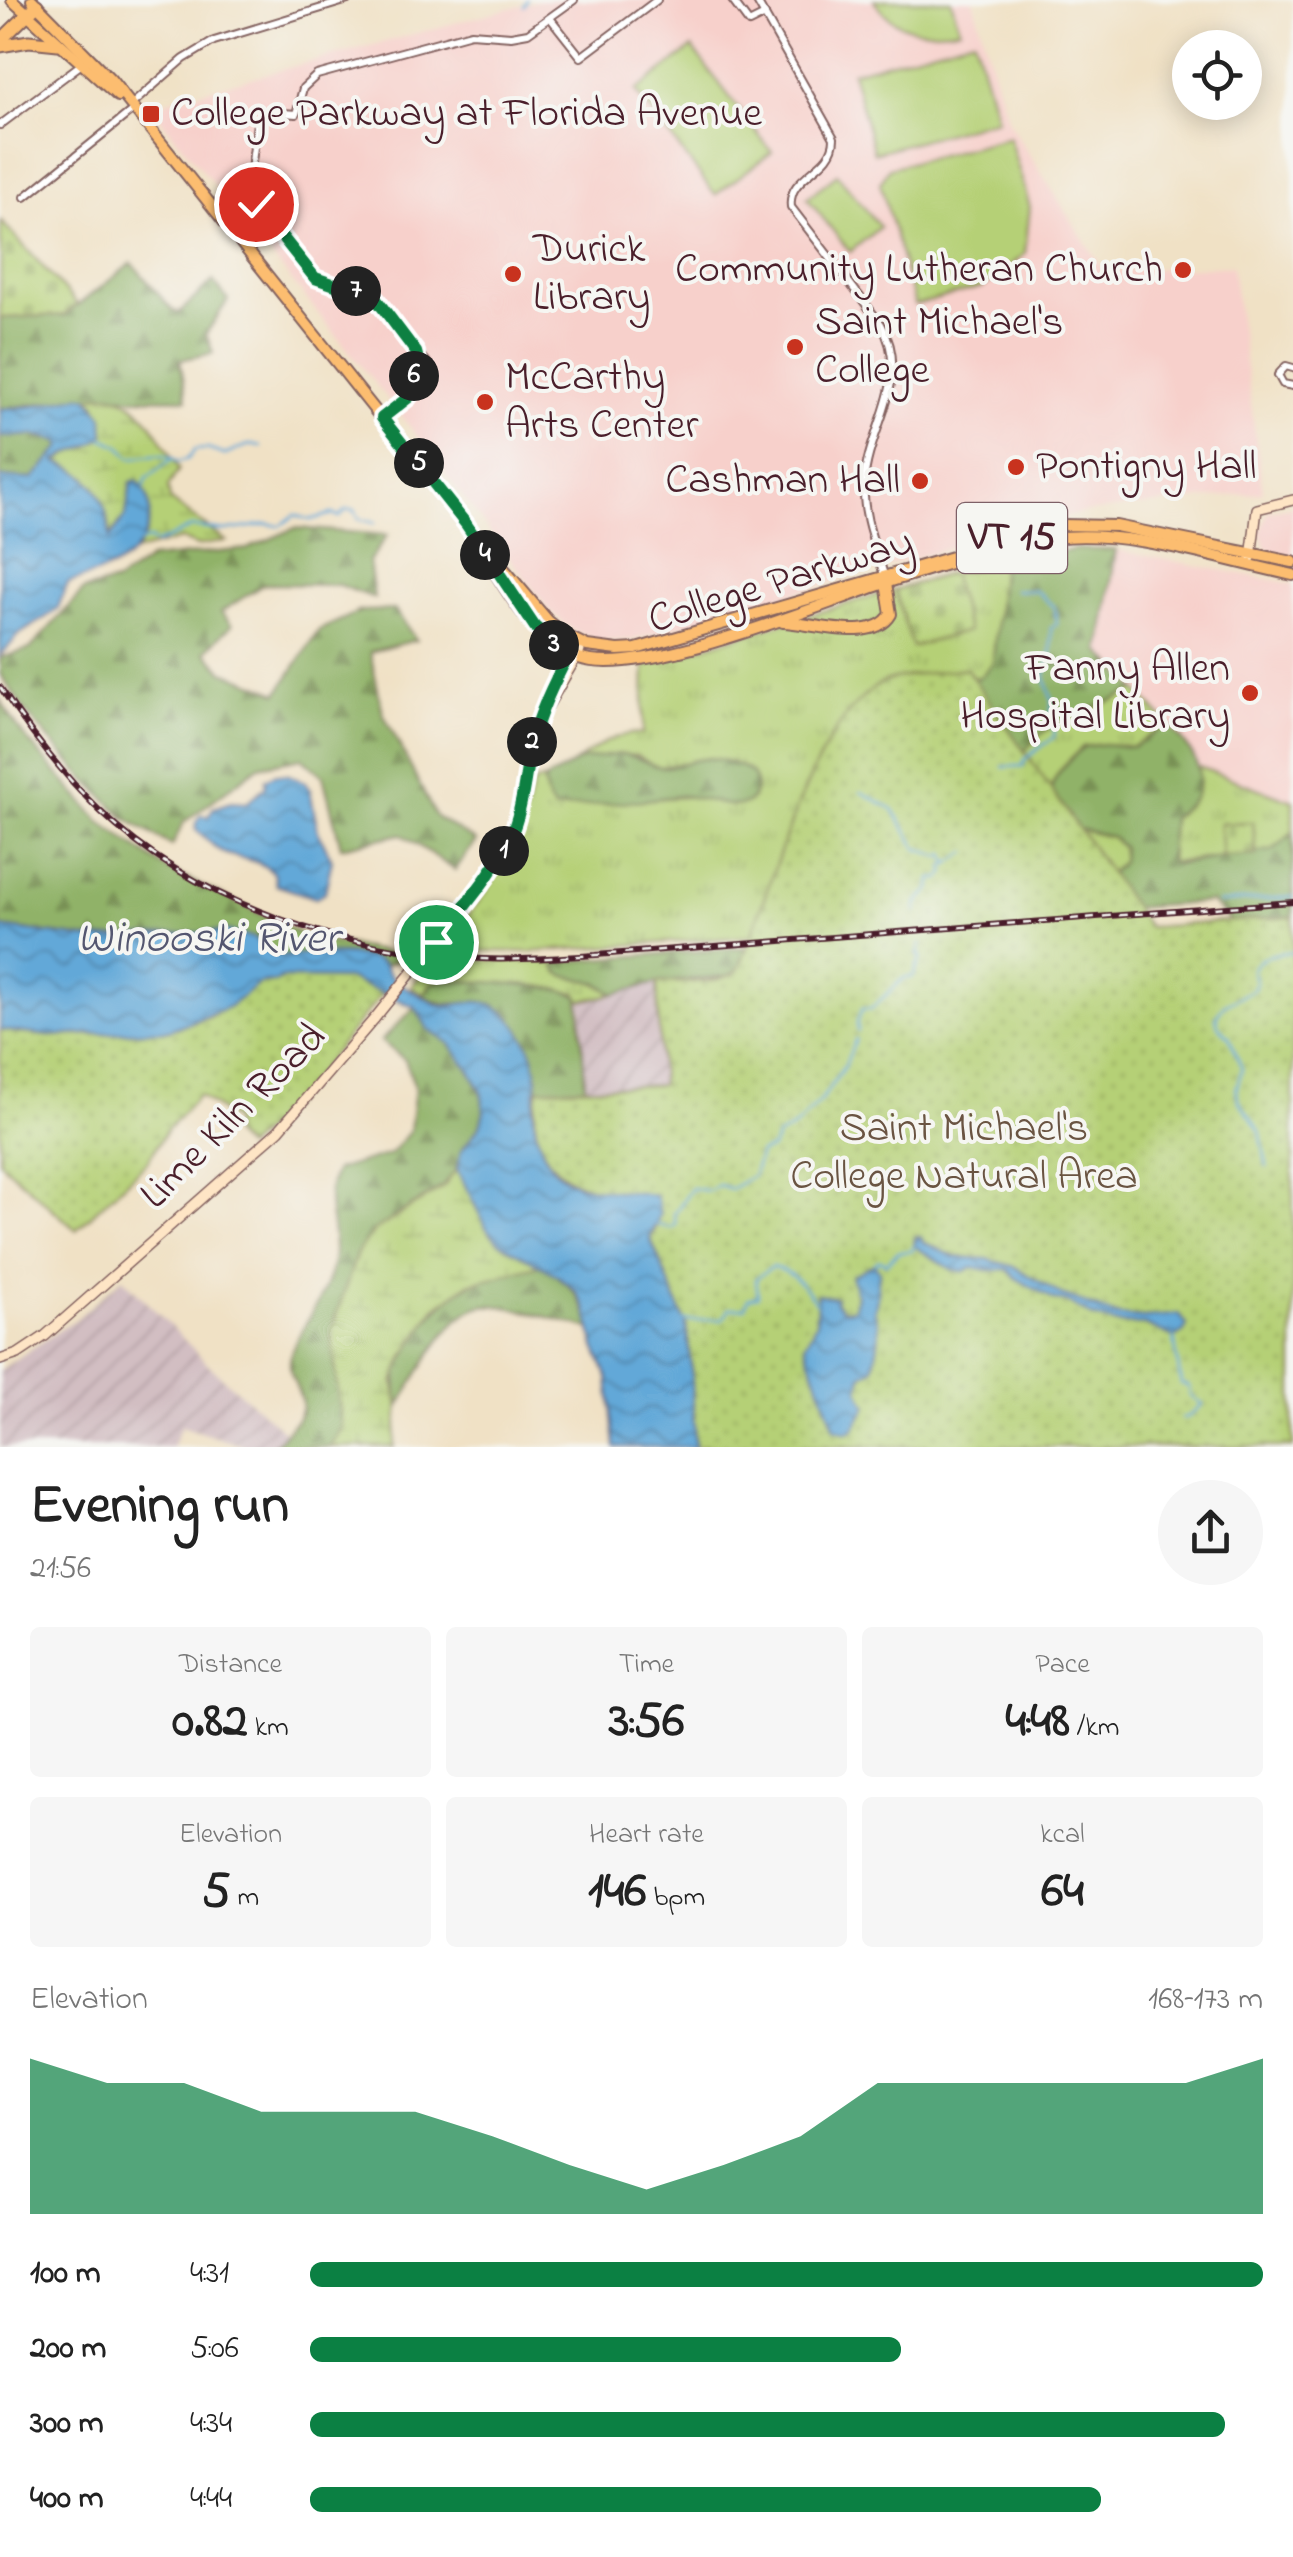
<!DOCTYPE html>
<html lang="en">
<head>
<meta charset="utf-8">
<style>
  body { margin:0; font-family:"Indie Flower",sans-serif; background:#f6f6f6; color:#222; height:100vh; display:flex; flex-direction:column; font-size:38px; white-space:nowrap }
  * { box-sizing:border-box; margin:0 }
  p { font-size:32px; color:#767676 }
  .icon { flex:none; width:55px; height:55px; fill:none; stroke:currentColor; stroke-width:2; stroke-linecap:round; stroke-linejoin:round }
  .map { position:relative; height:1447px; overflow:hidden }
  .side { display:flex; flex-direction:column; background:#fff; flex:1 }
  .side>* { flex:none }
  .controls { position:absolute; left:1172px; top:30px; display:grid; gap:20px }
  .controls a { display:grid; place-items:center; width:90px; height:90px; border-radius:50%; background:#fff; box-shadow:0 5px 25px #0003; font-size:50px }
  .pin { position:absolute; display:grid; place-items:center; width:85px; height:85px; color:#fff; margin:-42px; border:5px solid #fff; border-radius:50%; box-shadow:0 2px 10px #0007 }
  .km { position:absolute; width:50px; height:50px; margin:-25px; border-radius:50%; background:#222; color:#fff; font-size:28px; line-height:50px; text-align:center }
  .round { display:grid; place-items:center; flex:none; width:105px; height:105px; border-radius:52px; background:#f6f6f6 }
  .overview { display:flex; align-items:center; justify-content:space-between; height:170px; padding:0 30px }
  h1 { font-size:55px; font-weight:700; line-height:75px }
  .metrics { display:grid; grid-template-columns:repeat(3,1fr); gap:15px; height:170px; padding:10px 30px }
  .metrics div { display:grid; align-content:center; border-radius:10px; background:#f6f6f6; text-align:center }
  .metrics b { font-size:50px; font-weight:700 }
  .metrics small { font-size:28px; font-weight:400 }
  .metrics p { font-size:28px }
  .chart { height:280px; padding:20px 30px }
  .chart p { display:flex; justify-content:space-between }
  .chart svg { width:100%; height:180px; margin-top:10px; fill:#0b8043; opacity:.7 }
  ul { padding:0 30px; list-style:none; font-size:32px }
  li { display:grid; grid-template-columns:160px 120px 1fr; align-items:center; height:75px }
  li i { height:25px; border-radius:12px; background:#0b8043 }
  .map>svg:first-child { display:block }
  .built { fill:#f7d0cb }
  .industrial { fill:url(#industrial-furrows) }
  .grass { fill:url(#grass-tufts); stroke:#807850; stroke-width:2.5 }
  .forest { fill:url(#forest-firs); stroke:#6d6849; stroke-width:2.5 }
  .wetland { fill:url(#wetland-marsh); stroke:#807850; stroke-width:2.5 }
  .cemetery { fill:url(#cemetery-stones); stroke:#807850; stroke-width:2.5 }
  .park { fill:url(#park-dots); stroke:#807850; stroke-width:2.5 }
  .pitch { fill:#b5d076; stroke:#807850; stroke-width:2.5 }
  .water { fill:url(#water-waves); stroke:#566482; stroke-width:2.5 }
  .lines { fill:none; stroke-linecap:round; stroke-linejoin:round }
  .stream { stroke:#62a8d8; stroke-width:2.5 }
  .street-casing { stroke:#846361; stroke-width:10 }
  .secondary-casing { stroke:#846361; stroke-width:12 }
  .primary-casing { stroke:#846361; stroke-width:14 }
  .highway-casing { stroke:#846361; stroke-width:15 }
  .street { stroke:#fff; stroke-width:6 }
  .secondary { stroke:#fee5c5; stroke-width:9 }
  .primary { stroke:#fcbd6f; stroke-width:10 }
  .highway { stroke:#fcbd6f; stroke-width:11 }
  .rail-casing { stroke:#4a1f2b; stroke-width:6 }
  .rail { stroke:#f6f6f2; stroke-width:2.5; stroke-dasharray:8; stroke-linecap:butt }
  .secondary-bridge-casing { stroke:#846361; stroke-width:12; stroke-linecap:butt }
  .secondary-bridge { stroke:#fee5c5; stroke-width:9 }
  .route-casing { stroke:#fff; stroke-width:20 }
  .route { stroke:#0b8043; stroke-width:12 }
  .poi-dot { fill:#c8321e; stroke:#f6f6f2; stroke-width:4 }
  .labels { text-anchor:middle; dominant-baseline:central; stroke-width:8; stroke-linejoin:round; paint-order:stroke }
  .shield { fill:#f6f6f2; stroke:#7e6067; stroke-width:2.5 }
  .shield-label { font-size:40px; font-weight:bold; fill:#4a1f2b }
  .poi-label { font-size:42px; fill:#4a1f2b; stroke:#f6f6f2; text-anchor:start }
  .street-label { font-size:42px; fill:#4a1f2b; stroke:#f6f6f2 }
  .park-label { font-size:42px; fill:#6a5442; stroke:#f6f6f2 }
  .water-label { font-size:45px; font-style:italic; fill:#545670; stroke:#f6f6f2 }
</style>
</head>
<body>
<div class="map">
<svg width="1293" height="1447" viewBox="0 0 1293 1447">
  <defs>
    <pattern id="industrial-furrows" width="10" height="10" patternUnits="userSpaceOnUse" patternTransform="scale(2.5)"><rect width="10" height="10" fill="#d2bec2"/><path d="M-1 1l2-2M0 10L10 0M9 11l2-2" fill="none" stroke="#b6a3a7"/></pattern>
    <pattern id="grass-tufts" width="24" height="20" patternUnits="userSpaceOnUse" patternTransform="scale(2.5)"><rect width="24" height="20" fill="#b5d076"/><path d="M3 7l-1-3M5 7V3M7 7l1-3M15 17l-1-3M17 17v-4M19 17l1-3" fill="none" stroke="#9db266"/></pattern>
    <pattern id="forest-firs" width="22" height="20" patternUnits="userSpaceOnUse" patternTransform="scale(2.5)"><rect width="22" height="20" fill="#90b267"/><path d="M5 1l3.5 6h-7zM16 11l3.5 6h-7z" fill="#789055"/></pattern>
    <pattern id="wetland-marsh" width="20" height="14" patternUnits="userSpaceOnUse" patternTransform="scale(2.5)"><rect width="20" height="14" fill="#b5d076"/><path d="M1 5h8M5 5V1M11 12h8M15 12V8" fill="none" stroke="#9db266"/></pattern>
    <pattern id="cemetery-stones" width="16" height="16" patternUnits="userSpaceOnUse" patternTransform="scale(2.5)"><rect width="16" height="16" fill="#b5d076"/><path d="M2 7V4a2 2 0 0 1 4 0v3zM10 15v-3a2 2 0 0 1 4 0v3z" fill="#9db266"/></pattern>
    <pattern id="park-dots" width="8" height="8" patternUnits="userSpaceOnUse" patternTransform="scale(2.5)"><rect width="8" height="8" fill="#b5d076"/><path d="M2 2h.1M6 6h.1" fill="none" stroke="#9db266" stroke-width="1.8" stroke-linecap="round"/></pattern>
    <pattern id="water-waves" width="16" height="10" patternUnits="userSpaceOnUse" patternTransform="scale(2.5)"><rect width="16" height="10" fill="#62a8d8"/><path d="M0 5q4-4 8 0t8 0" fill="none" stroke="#5388af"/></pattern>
  </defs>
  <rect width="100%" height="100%" fill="#f6f6f2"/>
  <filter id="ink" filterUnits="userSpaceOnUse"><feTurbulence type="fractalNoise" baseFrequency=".01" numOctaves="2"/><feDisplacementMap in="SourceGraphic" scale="20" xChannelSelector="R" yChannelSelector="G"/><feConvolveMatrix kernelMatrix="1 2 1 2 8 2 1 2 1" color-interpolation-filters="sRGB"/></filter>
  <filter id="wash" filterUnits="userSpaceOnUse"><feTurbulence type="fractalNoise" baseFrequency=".0048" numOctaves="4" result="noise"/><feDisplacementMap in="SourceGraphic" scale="40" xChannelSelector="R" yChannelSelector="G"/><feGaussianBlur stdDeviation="2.25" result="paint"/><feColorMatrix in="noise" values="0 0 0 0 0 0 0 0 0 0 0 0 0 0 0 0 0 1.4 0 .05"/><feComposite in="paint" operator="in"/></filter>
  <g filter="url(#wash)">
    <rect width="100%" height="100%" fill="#f0e1c5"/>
    <g class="built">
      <path d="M540,0H973L1008,121L1104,271L1232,266L1263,492L1087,512L1032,524L633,640L599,641L572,630L549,610L407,423L160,118V110L166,101Z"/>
      <path d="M1293,507V557L1274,553L1266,547L1260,533L1268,511Z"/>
      <path d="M1116,550L1293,584V801L1199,767L1190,749L1100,651Z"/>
    </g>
    <g class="industrial">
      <path d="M657,983L661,1085L585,1090L581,1001Z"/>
      <path d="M123,1278L214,1370L285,1432L272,1447H247L181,1426L172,1447H0V1370L75,1320Z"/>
    </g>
    <g class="grass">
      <path d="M1002,563L993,663L798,929L743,937L529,952L440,950C487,892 516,858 533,783L546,779L544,785L571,807L606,801L701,796L749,772L711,758L663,767L653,766L636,755L591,759L572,765C596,748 612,733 643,733L645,664L951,573Z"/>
      <path d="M1136,689L1168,724L1133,747L1104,744L1083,747C1057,771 1040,788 1056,824L1112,837L1123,848L1122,862L1103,879L1098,892L1104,910L922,923C928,893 951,878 965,852C990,806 1007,748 1058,723C1084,710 1111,704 1136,689Z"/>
      <path d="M1199,767L1293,801V833L1273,850L1256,855L1253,822L1220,824L1222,857L1171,863L1169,857L1172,819L1195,795Z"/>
      <path d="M434,958L555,962L559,973L589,979L614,994L581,1001L576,993L445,980L427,988L423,994L411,987Z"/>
    </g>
    <g class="forest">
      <path d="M132,263L172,310L179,313L213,281L228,300L206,334L213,353L180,360L187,399L128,398L109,394L0,409V318L65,315Z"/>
      <path d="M35,435L60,441L62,446L33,479L0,477V437Z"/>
      <path d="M295,528L387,535L369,562L374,598L339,585L264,584L221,612L232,625L205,651L223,671L278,693L319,630L361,611L395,610L416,640L370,652L383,713L436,817L476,841L455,870L401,834L341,847L323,776L302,758L259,766L184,822L172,846L125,818L81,775L27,714L0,674V658L30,649L84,590L116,582L150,559L247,549Z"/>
      <path d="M1077,549L1116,550L1100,651L1136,689C1110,705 1080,710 1055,724C1036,735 1023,753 1009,769L903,691L980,677L993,663L1002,563Z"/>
      <path d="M0,700L22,734L102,823L165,868L310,938L391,953L397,961L384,965C350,946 309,957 271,955L254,938L228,931L92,939L0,927Z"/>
      <path d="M1168,724C1187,745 1208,766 1195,796C1190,806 1178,810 1172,819L1169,857L1171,862L1178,864L1273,850L1293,833V921L1232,923L1211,902L1104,910L1103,880L1122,862L1123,848L1112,837L1056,824C1040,788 1057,772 1083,747L1104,744L1133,747Z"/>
      <path d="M620,754C641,755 651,768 663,767C682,766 697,756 717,759C726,761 746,766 752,774C760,785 755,803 741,805C722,808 701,796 681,796L556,809L549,803L544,784L546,779L581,760Z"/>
      <path d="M748,947L738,970L728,976L657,983L614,994L598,983L563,975L556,969L555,962Z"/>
      <path d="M445,980C475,982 558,983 579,997L586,1099L580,1184L494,1005C468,997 446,1013 423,994L433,982Z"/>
      <path d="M415,1007L429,1030L449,1043L468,1068L481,1090L484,1111L480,1126L461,1151L457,1169L443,1186L374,1231L357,1253L331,1331L342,1428L330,1447H272C281,1437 297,1423 301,1411C307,1395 283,1375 292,1352C304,1319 332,1290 334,1253C335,1224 321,1196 336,1170L390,1154L410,1131L415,1087L405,1060L381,1041Z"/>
      <path d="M540,1265C568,1281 584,1297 591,1329C566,1323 505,1302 482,1306C448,1312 415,1380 399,1408C392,1375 399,1364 417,1336C450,1284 481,1276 540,1265Z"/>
    </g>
    <g class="wetland">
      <path d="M109,394C145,402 161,439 179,469L168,487L170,500L226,541L197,546L181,539L134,552L146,533L131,482L126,515L109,539V523L56,462L74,450L90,446L96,404L88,397Z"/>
      <path d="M457,1169L487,1229L499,1242L540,1265L468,1284L435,1308L404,1356L394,1382L399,1408L394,1447H330L342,1428L331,1331L357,1253L374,1231L443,1187Z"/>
    </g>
    <g class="cemetery">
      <path d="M1,221L77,304L65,315L0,318Z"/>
      <path d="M951,573L968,631L912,647L895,590Z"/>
      <path d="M1253,822L1256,855L1222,857L1220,824Z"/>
    </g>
    <g class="park">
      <path d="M966,668L1148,927L1293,917V1447H695L691,1364L686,1324L650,1238L658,1224L656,1196C637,1190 620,1193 601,1190C548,1180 527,1140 538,1089L661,1085L657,983C681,981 718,986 738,970C771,893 808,725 882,683C897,675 947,671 966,668Z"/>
      <path d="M338,977L358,981L382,994L294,1102L246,1148L233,1135V1120L199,1095L166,1131L147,1162L76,1230L0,1162V1030L49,1036L169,1030L210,1016L260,983L276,982L280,978Z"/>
    </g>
    <g class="pitch">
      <path d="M874,0H951L960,29C925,34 894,32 874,0Z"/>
      <path d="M974,38L997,119L874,153L852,72Z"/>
      <path d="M692,48L772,152L715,195L636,91Z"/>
      <path d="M1009,137L1030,207L1025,254L983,287L915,305L880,183L889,168Z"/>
      <path d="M837,174L880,227L850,252L807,198Z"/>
    </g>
    <g class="water">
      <path d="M81,396L88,397L103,416L104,435C91,450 70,448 57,462C95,474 107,500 110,538L126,515L131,482L137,480C161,505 148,546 121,563C104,573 86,577 68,583L57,610L20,634L0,656V477L33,479L62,446L59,441L35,435L0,437V409L33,406Z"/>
      <path d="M275,774L289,775L305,782L310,790L318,831L332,860L325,892L316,898L276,885L274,873C258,860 247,860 229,855C218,853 206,837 196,830V823L201,815L209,817L213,808L231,802L247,803L265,787L266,779Z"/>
      <path d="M0,927L92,939L228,931L254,938L272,955C298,957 365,948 383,964C386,967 388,974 391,976C397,983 428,1000 437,1004C450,1009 467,1000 481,1002C509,1004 532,1043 536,1068C539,1082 535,1093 534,1106C532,1126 542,1156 555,1170C582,1197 624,1187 656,1196L660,1214L650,1238L686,1324L691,1364L695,1447H615L608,1378L595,1347L586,1309L576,1291L558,1276L499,1242L487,1229L457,1169L461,1151L480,1126L484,1111L481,1090L468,1068L449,1043L429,1030L415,1007L349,979L281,978L276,982L260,983L229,1007L169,1030L49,1036L0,1030Z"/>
      <path d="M915,1237H921L923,1242L955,1257L987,1259L1015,1267L1062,1295L1119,1316L1144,1318L1179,1314L1187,1325L1184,1332L1174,1338L1145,1325L1117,1324L1093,1317L1067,1302L1054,1300L1016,1278L1007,1269L992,1271L973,1267L963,1272L953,1270L914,1246Z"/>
      <path d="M874,1264L880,1272C875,1286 880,1297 874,1311C883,1329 877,1350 873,1369L862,1375L859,1390L867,1406L854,1429L847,1433L835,1429L805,1345L816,1322L817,1294L836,1298L835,1302L843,1310L853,1309L857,1296L851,1276Z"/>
    </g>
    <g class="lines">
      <g class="stream">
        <path d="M524,6L527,0"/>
        <path d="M102,438L120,446L131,458C147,456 166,450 178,462L188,459L195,450L207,449L225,455L251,444L261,446"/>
        <path d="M144,487L147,478L173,458"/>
        <path d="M140,542L149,539L156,544L192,527L225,531L268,524L280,526L295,515L310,520L332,514L339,517L346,510H355L359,519L375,523"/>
        <path d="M1003,767L1023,766L1025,759L1054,737L1055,729L1050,724L1052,701L1045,676L1051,655V628L1056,624L1055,608L1036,591L1015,590"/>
        <path d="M861,792L893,809L917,848L941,857L945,854L949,864"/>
        <path d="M1218,903L1293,897"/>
        <path d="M916,911L918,902L931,889L932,879H940L946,872L944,867L967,852"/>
        <path d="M858,1032L857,1022L862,1009H871L904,978L913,977L921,957L918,954L921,944"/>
        <path d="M1267,1167L1260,1131L1239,1101L1236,1090L1242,1069L1229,1036L1218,1026L1216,1016L1224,1005L1254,989L1256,982L1252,970C1259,956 1278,951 1293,953"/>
        <path d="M656,1224L670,1228L676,1225L674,1214L692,1188L709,1191L719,1185L731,1189L753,1175L760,1153L772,1148L777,1137L796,1126L822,1099L845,1065L856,1039"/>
        <path d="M874,1264L879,1260L886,1263L898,1252L912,1251L914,1246"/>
        <path d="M683,1321L723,1319L730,1308H745L748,1299L758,1296L756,1278L772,1267C795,1272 803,1286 816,1303"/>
        <path d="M1174,1338L1181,1384L1189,1387L1190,1396L1202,1404L1188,1417L1182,1418"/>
      </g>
    </g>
  </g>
  <g filter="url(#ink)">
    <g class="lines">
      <defs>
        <g id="street">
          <path d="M732,0L749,23L765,15"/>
          <path d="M756,0L834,138C834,170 787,174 791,207L881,324C913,381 868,427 864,483C862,515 875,545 884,575"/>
          <path d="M551,19L581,57L657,0"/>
          <path d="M131,105L184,59L214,41L348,0"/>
          <path d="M0,125L83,63"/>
          <path d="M25,197L134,109"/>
          <path d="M1293,368L1286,366L1278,375L1283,384L1293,386"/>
          <path d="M409,397L418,360L416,352"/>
          <path d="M383,418C399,405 430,391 433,370L380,303L365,294L315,278L259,208L249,186L257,123L271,112L296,114L303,88L317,75L471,33L511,36L528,33L574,0"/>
        </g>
        <g id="secondary">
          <path d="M1251,558L1257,509L1293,500"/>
          <path d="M545,711L580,651"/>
          <path d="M436,942L501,856L520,811L532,743L545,699L575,641"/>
          <path d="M0,1360L18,1354L45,1336L279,1130L375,1018"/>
        </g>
        <g id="primary">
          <path d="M12,0L118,96"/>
          <path d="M32,0L111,80L466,524L548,621L567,636L587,646L618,650L636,649L1062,525L1116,526L1293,562"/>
          <path d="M479,546C504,586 532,641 579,658C640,680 819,605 885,583C939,566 998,547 1054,538C1126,528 1221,560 1293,575"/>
          <path d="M783,622C813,623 874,644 891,614L885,577"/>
        </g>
        <g id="highway">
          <path d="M0,41L37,5"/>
          <path d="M0,46L29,41L58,44"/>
        </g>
      </defs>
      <use href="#street" class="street-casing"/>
      <use href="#secondary" class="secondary-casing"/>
      <use href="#primary" class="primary-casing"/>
      <use href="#highway" class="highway-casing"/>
      <use href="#street" class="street"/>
      <use href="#secondary" class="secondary"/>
      <use href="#primary" class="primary"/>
      <use href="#highway" class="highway"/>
      <defs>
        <path id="rail" d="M0,687C29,731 62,774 100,811C199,906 348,952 482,959C520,961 558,957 596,955L1293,902"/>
      </defs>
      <use href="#rail" class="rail-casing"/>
      <use href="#rail" class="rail"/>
      <defs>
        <path id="secondary-bridge" d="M375,1018L436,942"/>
      </defs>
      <use href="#secondary-bridge" class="secondary-bridge-casing"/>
      <use href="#secondary-bridge" class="secondary-bridge"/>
    </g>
  </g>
  <g class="lines" filter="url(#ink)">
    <defs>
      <path id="route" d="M256,204L315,278L376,299L416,352L418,360L409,397L382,418L466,524L535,627L569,654C553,684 539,713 531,746C525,773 524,801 514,828C497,871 464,906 436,942"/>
    </defs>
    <use href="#route" class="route-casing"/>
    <use href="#route" class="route"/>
  </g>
  <g class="poi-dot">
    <rect x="141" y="104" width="20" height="20" rx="5"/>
    <circle cx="1183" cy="270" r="10"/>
    <circle cx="513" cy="274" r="10"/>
    <circle cx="795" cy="347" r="10"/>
    <circle cx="485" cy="402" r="10"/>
    <circle cx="1016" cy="467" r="10"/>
    <circle cx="920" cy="481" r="10"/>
    <circle cx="1250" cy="693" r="10"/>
  </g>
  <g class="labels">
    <rect class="shield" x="957" y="503" width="110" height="70" rx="8"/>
    <g class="shield-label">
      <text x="1012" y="538">VT 15</text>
    </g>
    <g class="poi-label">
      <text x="171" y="114">College Parkway at Florida Avenue</text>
      <text x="533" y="250">Durick<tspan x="533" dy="48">Library</tspan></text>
      <text x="1163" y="270" text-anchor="end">Community Lutheran Church</text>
      <text x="815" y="323">Saint Michael's<tspan x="815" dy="48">College</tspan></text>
      <text x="505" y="378">McCarthy<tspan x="505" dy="48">Arts Center</tspan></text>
      <text x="1036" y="467">Pontigny Hall</text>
      <text x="900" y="481" text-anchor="end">Cashman Hall</text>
      <text x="1230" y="669" text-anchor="end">Fanny Allen<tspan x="1230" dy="48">Hospital Library</tspan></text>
    </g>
    <g class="street-label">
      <text transform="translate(781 582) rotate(-17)">College Parkway</text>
      <text transform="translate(234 1117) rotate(-45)">Lime Kiln Road</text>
    </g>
    <g class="park-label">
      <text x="964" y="1129">Saint Michael's<tspan x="964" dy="48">College Natural Area</tspan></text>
    </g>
    <g class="water-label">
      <text x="208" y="940">Winooski River</text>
    </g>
  </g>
</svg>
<div class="controls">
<a><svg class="icon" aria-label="locate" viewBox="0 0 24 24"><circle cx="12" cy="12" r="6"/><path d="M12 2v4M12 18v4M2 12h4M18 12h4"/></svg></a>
</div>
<div class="pin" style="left:436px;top:942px;background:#1e9e55"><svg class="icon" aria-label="arrive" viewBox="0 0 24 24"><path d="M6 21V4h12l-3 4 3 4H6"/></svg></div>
<div class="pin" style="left:256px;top:204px;background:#d93025"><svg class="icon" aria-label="check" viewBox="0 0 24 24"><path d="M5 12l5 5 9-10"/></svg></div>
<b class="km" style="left:504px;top:851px">1</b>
<b class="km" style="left:532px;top:742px">2</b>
<b class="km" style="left:554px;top:645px">3</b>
<b class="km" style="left:485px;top:555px">4</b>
<b class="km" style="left:419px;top:463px">5</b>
<b class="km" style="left:414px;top:376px">6</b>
<b class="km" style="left:356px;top:291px">7</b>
</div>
<section class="side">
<div class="overview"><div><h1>Evening run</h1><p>21:56</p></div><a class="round"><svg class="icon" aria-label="share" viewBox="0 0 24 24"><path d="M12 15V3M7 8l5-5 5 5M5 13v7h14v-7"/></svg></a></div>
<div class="metrics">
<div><p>Distance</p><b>0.82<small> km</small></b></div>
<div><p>Time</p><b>3:56</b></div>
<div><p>Pace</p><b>4:48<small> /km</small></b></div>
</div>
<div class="metrics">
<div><p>Elevation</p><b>5<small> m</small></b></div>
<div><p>Heart rate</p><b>146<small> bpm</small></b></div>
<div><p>kcal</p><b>64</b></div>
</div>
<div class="chart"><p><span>Elevation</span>168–173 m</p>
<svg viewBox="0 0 160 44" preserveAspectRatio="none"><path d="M0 44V6L10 12L20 12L30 19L40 19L50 19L60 25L70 32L80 38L90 32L100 25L110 12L120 12L130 12L140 12L150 12L160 6V44z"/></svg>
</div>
<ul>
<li><b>100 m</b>4:31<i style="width:100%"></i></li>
<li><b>200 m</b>5:06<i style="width:62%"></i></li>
<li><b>300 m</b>4:34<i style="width:96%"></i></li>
<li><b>400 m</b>4:44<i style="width:83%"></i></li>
</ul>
</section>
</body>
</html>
